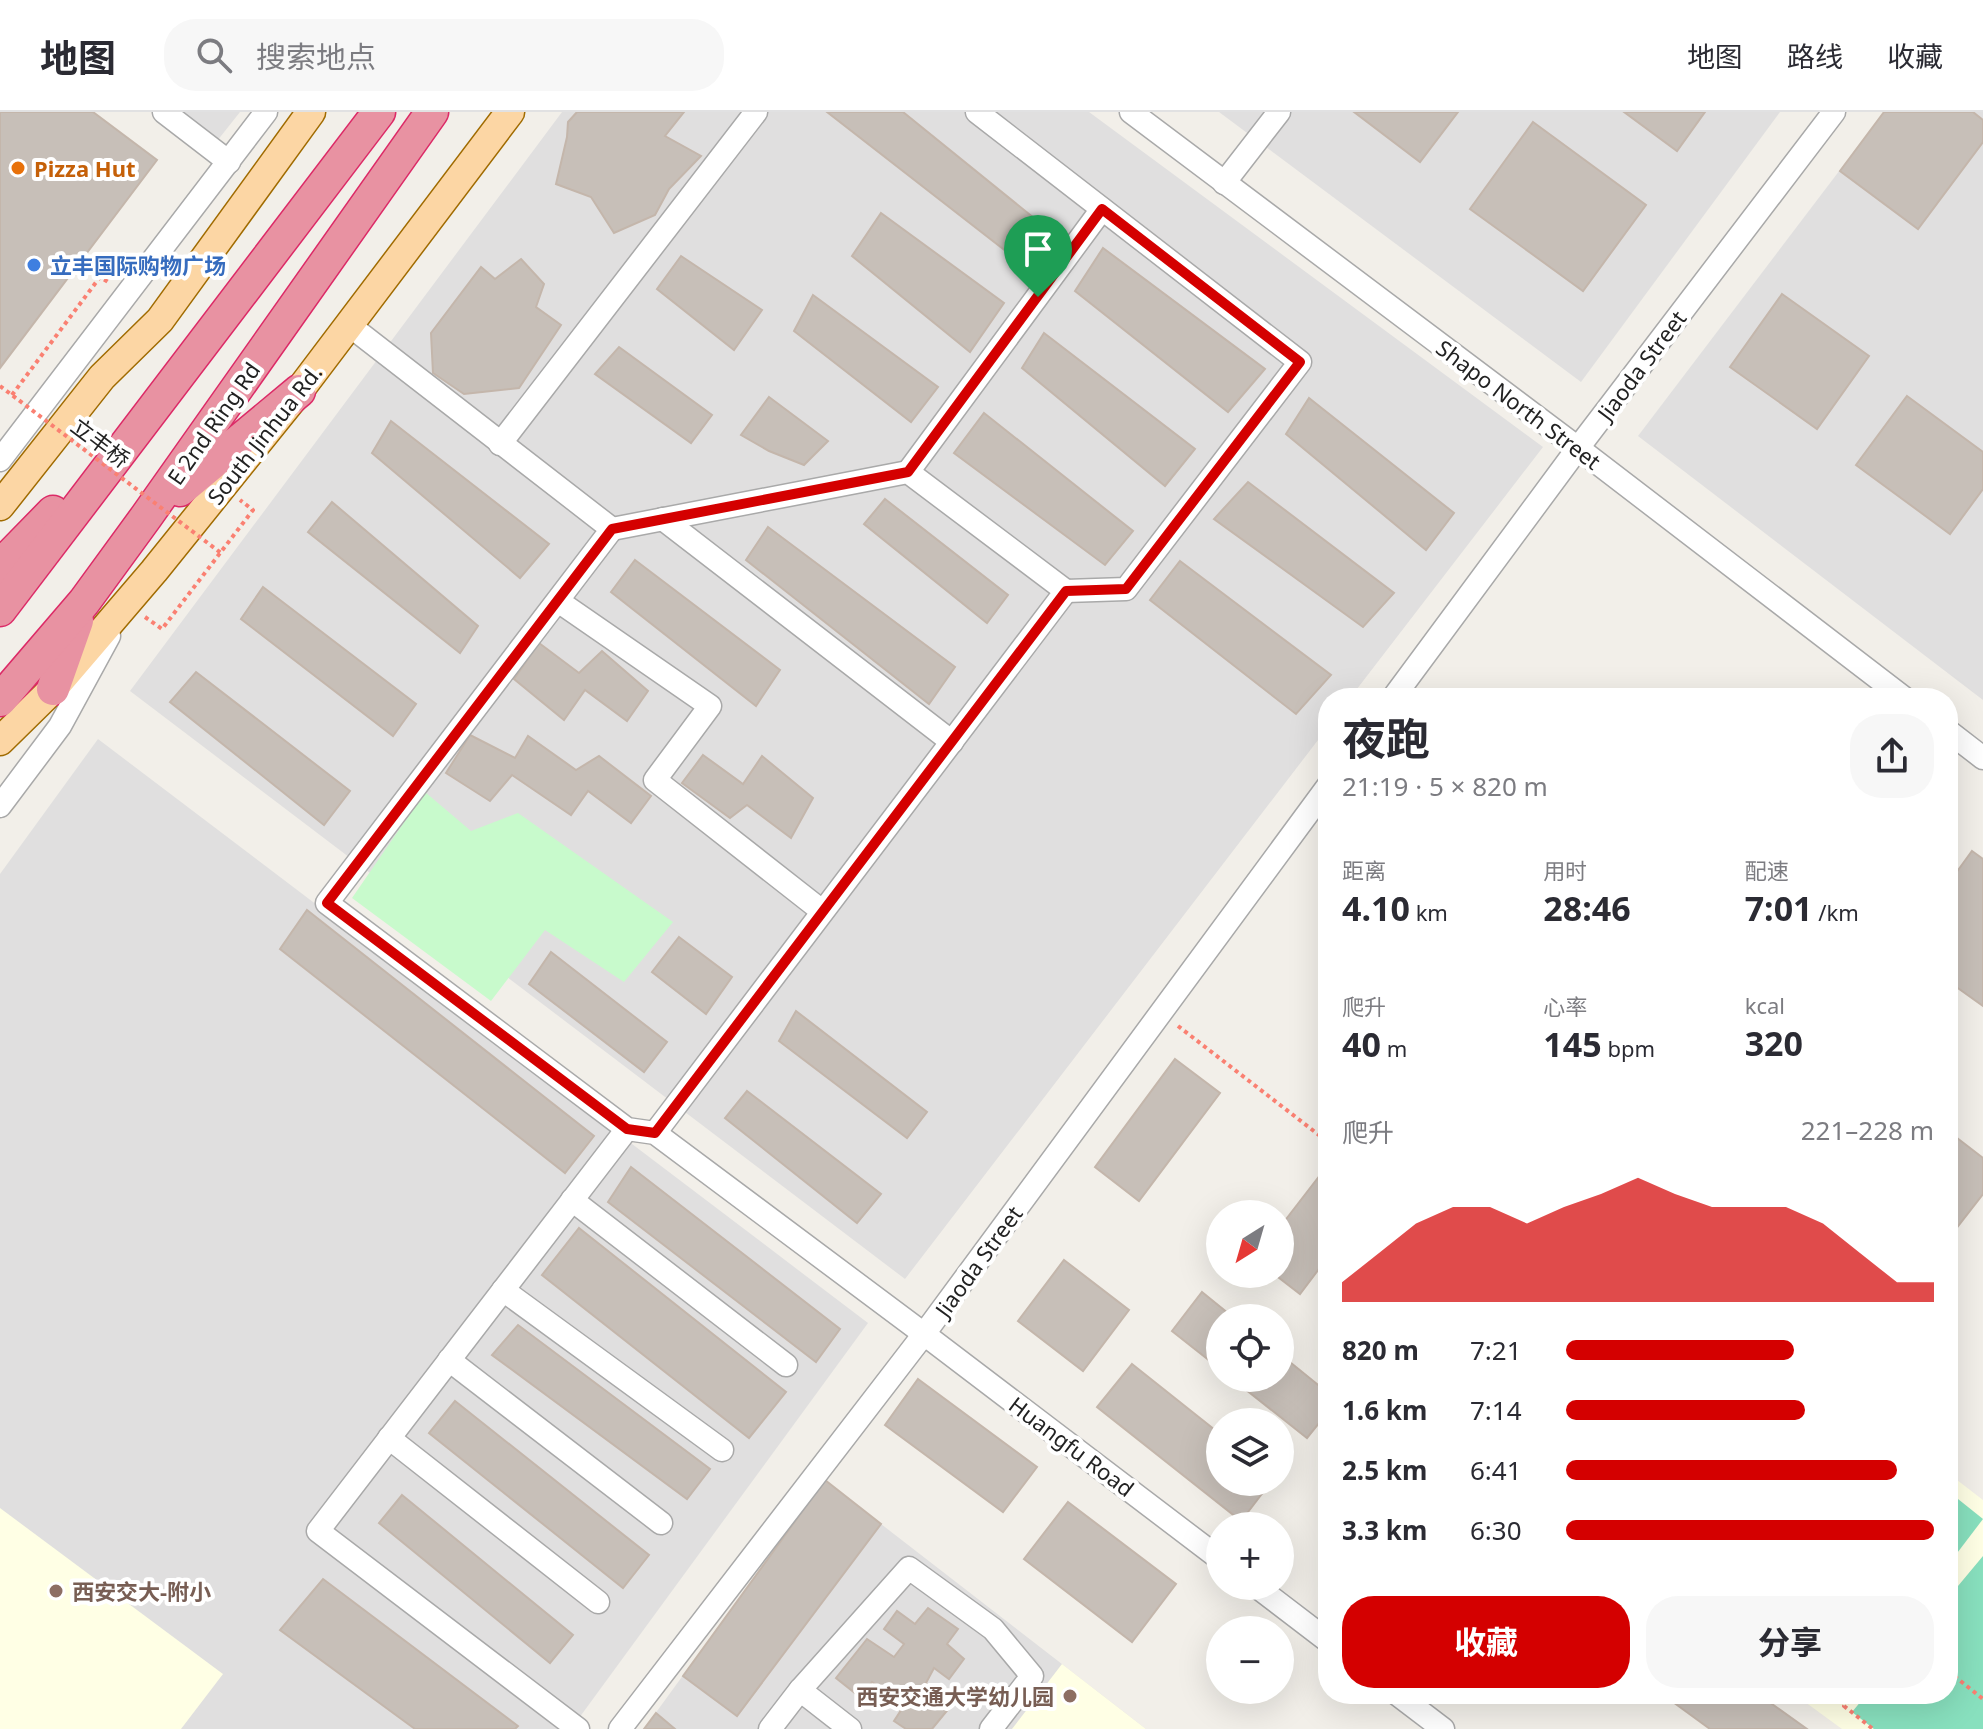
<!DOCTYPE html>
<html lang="zh">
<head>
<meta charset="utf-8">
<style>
  body { margin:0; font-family:"Noto Sans","Noto Sans SC",sans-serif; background:#f7f7f7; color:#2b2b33; height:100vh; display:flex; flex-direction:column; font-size:30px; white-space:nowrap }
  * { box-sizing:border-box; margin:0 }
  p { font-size:26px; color:#7c7c81 }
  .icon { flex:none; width:44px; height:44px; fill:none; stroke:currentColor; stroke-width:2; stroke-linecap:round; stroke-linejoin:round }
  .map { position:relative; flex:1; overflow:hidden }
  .sheet { position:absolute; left:1318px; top:576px; width:640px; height:1016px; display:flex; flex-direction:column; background:#fff; border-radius:32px; box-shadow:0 8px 32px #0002 }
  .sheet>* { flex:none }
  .needle { width:52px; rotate:217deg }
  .controls { position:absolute; left:1206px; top:1088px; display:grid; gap:16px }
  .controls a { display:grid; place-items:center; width:88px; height:88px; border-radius:50%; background:#fff; box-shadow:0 8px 32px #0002; font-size:40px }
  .pin { position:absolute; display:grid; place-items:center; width:68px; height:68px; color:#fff; margin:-82px -34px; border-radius:50% 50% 50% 0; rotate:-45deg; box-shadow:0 0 8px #0007 }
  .pin .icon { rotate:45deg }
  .round { display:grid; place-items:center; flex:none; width:84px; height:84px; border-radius:32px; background:#f7f7f7 }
  .headline { display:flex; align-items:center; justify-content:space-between; height:136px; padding:0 24px }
  h1 { font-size:44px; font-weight:700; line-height:60px }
  .figures { display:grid; grid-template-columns:repeat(3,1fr); gap:12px; height:136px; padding:8px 24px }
  .figures div { display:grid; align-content:center }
  .figures b { font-size:34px; font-weight:700 }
  .figures small { font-size:22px; font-weight:400 }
  .figures p { font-size:22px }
  .chart { height:224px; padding:16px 24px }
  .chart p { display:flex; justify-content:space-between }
  .chart svg { width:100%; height:144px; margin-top:8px; fill:#d40000; opacity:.7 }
  .cta { display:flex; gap:16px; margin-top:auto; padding:16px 24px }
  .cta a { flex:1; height:92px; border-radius:32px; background:#d40000; color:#fff; font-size:32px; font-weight:700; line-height:92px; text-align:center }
  .cta a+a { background:#f7f7f7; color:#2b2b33 }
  ul { padding:0 24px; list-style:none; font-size:26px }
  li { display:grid; grid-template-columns:128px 96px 1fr; align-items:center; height:60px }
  li i { height:20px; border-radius:10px; background:#d40000 }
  header { display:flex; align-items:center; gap:48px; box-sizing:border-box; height:112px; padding:0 40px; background:#fff; border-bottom:2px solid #e1e1e2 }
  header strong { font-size:38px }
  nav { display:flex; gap:44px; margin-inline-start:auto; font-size:28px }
  .search { width:560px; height:72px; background:#f7f7f7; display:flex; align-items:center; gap:20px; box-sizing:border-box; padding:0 28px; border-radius:32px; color:#7c7c81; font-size:30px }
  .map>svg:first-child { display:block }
  .residential { fill:#e0dfdf }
  .education { fill:#ffffe5 }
  .park { fill:#c8facc }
  .pitch { fill:#88e0be }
  .building { fill:#c7bfb8; stroke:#c4b6ab; stroke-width:2 }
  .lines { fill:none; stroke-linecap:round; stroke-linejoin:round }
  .minor-casing { stroke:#a9a9a9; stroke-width:25 }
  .major-casing { stroke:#a06b00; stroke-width:31 }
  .highway-casing { stroke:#dc2a67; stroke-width:35 }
  .path { stroke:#fa8072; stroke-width:4; stroke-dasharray:4 4; stroke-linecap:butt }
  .minor { stroke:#fff; stroke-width:22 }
  .major { stroke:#fcd6a4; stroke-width:28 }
  .highway { stroke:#e892a2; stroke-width:32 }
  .path-bridge { stroke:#fa8072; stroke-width:4; stroke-dasharray:4 4; stroke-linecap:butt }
  .route-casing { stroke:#fff; stroke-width:16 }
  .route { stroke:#d40000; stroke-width:10 }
  .food-dot { fill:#e8710a; stroke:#fff; stroke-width:3 }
  .shop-dot { fill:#3f7fe0; stroke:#fff; stroke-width:3 }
  .education-dot { fill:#8d6e63; stroke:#fff; stroke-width:3 }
  .labels { text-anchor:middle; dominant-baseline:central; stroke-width:8; stroke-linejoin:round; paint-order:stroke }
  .food-label { font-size:22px; font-weight:bold; fill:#c56008; stroke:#fff; text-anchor:start }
  .shop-label { font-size:22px; font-weight:bold; fill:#366cbe; stroke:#fff; text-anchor:start }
  .street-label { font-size:22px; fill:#222; stroke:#fff }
  .education-label { font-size:22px; font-weight:bold; fill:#785e54; stroke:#fff; text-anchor:start }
</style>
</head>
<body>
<header>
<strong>地图</strong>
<div class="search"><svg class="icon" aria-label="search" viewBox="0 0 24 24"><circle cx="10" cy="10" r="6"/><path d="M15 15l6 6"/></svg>搜索地点</div>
<nav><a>地图</a><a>路线</a><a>收藏</a></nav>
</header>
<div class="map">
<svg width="1983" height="1617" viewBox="0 0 1983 1617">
  <rect width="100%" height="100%" fill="#f2efe9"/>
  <g class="residential">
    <path d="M179,0H240L217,29Z"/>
    <path d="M562,0H1089L1543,335L1350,586H1328V615L905,1167L130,579Z"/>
    <path d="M1219,0H1780L1581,270Z"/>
    <path d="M1884,0H1983V588L1638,324Z"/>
    <path d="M98,627L868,1211L571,1617H0V762Z"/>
    <path d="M825,1368L881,1412L1146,1617H644Z"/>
  </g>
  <g class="education">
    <path d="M1948,1361L1983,1388V1617H1842L1794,1582H1948Z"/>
    <path d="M0,1396L223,1562L181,1617H0Z"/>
    <path d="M1062,1552L1146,1617H1012Z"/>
  </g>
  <path class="park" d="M425,680L471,719L518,701L673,810L624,870L545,818L491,889L352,786Z"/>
  <g class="pitch">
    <path d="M1948,1379L1983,1407L1948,1453Z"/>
    <path d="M1983,1444V1617H1874L1852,1600L1867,1582H1948V1486Z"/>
  </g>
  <g class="building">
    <path d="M0,0H49L135,65L0,241Z"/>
    <path d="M0,0H93L157,48L0,256Z"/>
    <path d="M577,0H684L665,24L701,44L669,77L655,103L614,121L591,85L556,72L567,25L568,10Z"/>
    <path d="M827,0H903L1050,119L1025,154Z"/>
    <path d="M1354,0H1458L1420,50Z"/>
    <path d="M1624,0H1705L1677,39Z"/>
    <path d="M1884,0H1973L1983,8V30L1918,117L1840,59Z"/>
    <path d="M1533,10L1646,93L1583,179L1470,97Z"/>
    <path d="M881,101L1004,191L970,240L852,144Z"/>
    <path d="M1103,136L1265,257L1228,300L1075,179Z"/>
    <path d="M681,144L762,198L734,238L657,177Z"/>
    <path d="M521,147L544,172L536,195L561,213L519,276L464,282L433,261L431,221L481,155L495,167Z"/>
    <path d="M1782,182L1869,244L1817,317L1730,255Z"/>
    <path d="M813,183L938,275L911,310L794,219Z"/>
    <path d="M1044,221L1195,337L1165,374L1022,256Z"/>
    <path d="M619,235L712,303L691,331L595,262Z"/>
    <path d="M1907,284L1983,340V377L1950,422L1856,353Z"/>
    <path d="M769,285L828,329L804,353L769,339L741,323Z"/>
    <path d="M1309,286L1454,401L1426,438L1286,322Z"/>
    <path d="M984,301L1133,419L1105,453L954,341Z"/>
    <path d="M391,309L549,432L520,466L372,341Z"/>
    <path d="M1248,370L1394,481L1363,515L1214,407Z"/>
    <path d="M885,387L1008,483L987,511L864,412Z"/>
    <path d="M332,390L478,514L460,541L308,420Z"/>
    <path d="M768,415L955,555L929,592L746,448Z"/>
    <path d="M635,448L780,558L756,594L611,480Z"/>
    <path d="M1180,449L1331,563L1296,602L1150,488Z"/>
    <path d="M263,475L416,592L393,624L241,507Z"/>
    <path d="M539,531L579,561L602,539L648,579L627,609L585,578L564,608L514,567Z"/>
    <path d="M196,560L350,679L324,713L170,590Z"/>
    <path d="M470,623L515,646L528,624L576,658L599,644L651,684L631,711L588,679L571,703L512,663L490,689L446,661Z"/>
    <path d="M703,643L743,672L762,644L813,686L791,726L747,693L730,706L682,671Z"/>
    <path d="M1972,739L1983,747V894L1948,869V772Z"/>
    <path d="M307,798L594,1024L565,1061L280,837Z"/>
    <path d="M679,825L732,865L706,902L652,860Z"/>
    <path d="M551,840L667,930L644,960L529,872Z"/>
    <path d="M796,899L927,1000L907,1026L779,929Z"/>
    <path d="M1175,947L1220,981L1139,1089L1095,1055Z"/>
    <path d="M747,979L881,1082L857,1111L725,1006Z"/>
    <path d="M1948,1019L1983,1046V1082L1948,1127Z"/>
    <path d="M631,1055L840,1217L816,1250L608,1090Z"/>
    <path d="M1324,1058L1328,1062V1145L1300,1182L1274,1162H1280V1115Z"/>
    <path d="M579,1116L786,1280L749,1326L542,1163Z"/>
    <path d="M1064,1148L1129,1198L1083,1259L1018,1209Z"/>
    <path d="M1202,1180L1234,1206H1220V1257L1172,1219Z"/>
    <path d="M518,1213L710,1357L687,1387L492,1243Z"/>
    <path d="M1280,1242L1328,1281V1300L1307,1326L1231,1266H1280Z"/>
    <path d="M1132,1252L1220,1322V1370H1271L1241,1409L1097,1295Z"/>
    <path d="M918,1267L1037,1355L1003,1400L885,1313Z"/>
    <path d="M455,1289L649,1443L623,1476L429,1321Z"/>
    <path d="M825,1368L881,1412L737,1604L683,1564Z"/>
    <path d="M402,1383L573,1523L550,1551L379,1411Z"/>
    <path d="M1068,1390L1176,1472L1132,1530L1024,1447Z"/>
    <path d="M323,1467L518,1614L515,1617H415L280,1518Z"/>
    <path d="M928,1496L958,1517L947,1532L964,1547L949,1567L934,1556L926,1571L950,1595L932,1617H906L894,1609L905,1592L872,1570L860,1585L836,1566L867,1527L894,1545L904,1532L884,1517L897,1499L915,1512Z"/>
    <path d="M1662,1582H1758L1807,1617H1710Z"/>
    <path d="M656,1601L675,1617H644Z"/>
  </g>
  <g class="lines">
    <defs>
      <g id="minor">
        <path d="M164,0L229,50"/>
        <path d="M977,0L1300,250L1126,477L1066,479"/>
        <path d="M1131,0L1578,336L1904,586"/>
        <path d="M1224,71L1279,0"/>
        <path d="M349,213L612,417L327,791L627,1017L655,1021L924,1222L1220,1447"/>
        <path d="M500,332L756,0"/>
        <path d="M0,348L266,0"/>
        <path d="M908,360L1102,97"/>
        <path d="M663,407L952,630"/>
        <path d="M612,417L908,360L1066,479L655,1021"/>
        <path d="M558,489L710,594L655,668L822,799"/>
        <path d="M1393,586L1578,336L1834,0"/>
        <path d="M1948,619L1983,646"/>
        <path d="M0,694L60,614L109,524"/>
        <path d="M572,1088L786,1253"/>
        <path d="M503,1178L722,1338"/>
        <path d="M449,1248L661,1411"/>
        <path d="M389,1326L598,1490"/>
        <path d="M1256,1474L1328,1529"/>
        <path d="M800,1578L909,1456L993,1517L1032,1564L991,1617"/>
        <path d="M1397,1582L1443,1617"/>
        <path d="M578,1617L318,1419L627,1017"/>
        <path d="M620,1617L924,1222L1328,674"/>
        <path d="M770,1617L800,1578L850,1617"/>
      </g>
      <g id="major">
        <path d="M0,394L102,265L160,208L311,0"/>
        <path d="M0,629L53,577L154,459L299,279L510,0"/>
      </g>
      <g id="highway">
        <path d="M180,378L299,279"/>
        <path d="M0,457L11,443L53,400"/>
        <path d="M0,498L379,0"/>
        <path d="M53,577L77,509"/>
        <path d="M0,588L84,490L146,405L432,0"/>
      </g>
    </defs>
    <use href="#minor" class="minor-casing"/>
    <use href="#major" class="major-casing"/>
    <use href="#highway" class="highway-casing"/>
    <g class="path">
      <path d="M12,283L100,165L108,170"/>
      <path d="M145,505L162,517L253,398L240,388"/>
      <path d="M1178,914L1328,1030"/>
      <path d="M1948,1559L1983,1587"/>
      <path d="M1855,1582L1844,1594L1873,1617"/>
    </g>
    <use href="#minor" class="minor"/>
    <use href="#major" class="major"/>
    <use href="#highway" class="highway"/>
    <path class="path-bridge" d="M0,274L221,441"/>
  </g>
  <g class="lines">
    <defs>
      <path id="route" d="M1102,97L1300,250L1126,477L1066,479L655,1021L627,1017L327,791L612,417L908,360Z"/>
    </defs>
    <use href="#route" class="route-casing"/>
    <use href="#route" class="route"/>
  </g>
  <circle class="food-dot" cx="18" cy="56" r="8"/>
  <circle class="shop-dot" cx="34" cy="153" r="8"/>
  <g class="education-dot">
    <circle cx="56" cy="1479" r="8"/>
    <circle cx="1070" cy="1584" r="8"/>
  </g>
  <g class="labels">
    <g class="food-label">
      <text x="34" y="56">Pizza Hut</text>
    </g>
    <g class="shop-label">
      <text x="50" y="153">立丰国际购物广场</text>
    </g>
    <g class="street-label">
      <text transform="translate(1641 253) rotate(-53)">Jiaoda Street</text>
      <text transform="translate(1519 292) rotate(37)">Shapo North Street</text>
      <text transform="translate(213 311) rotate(-55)">E 2nd Ring Rd</text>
      <text transform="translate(264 322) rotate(-52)">South Jinhua Rd.</text>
      <text transform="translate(101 330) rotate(37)">立丰桥</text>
      <text transform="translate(978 1149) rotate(-54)">Jiaoda Street</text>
      <text transform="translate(1072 1334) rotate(37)">Huangfu Road</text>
    </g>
    <g class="education-label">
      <text x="72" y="1479">西安交大-附小</text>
      <text x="1054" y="1584" text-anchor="end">西安交通大学幼儿园</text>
    </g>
  </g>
</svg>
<div class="controls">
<a><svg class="needle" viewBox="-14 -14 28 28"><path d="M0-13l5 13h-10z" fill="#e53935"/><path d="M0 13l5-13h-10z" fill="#7c7c81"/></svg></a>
<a><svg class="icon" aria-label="locate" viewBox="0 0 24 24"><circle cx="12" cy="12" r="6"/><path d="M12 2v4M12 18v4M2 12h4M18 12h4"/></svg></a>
<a><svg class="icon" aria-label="layers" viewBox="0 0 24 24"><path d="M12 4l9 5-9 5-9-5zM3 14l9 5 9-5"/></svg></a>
<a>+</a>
<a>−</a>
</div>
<div class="pin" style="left:1038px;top:185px;background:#1e9e55"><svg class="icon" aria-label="arrive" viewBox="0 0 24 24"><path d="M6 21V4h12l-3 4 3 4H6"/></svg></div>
<section class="sheet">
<div class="headline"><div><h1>夜跑</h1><p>21:19 · 5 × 820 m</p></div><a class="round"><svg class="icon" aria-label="share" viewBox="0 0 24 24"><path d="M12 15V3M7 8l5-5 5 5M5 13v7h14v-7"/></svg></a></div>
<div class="figures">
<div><p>距离</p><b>4.10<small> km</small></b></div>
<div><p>用时</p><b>28:46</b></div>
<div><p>配速</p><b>7:01<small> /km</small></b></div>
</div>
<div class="figures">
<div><p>爬升</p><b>40<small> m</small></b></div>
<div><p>心率</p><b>145<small> bpm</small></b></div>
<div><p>kcal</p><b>320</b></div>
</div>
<div class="chart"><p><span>爬升</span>221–228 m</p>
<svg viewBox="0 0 160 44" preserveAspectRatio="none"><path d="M0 44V38L10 29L20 20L30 15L40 15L50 20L60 15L70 11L80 6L90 11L100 15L110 15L120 15L130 20L140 29L150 38L160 38V44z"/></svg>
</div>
<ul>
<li><b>820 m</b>7:21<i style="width:62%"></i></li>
<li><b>1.6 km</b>7:14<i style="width:65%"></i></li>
<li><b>2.5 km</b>6:41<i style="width:90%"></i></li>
<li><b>3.3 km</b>6:30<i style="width:100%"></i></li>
</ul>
<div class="cta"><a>收藏</a><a>分享</a></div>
</section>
</div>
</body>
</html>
